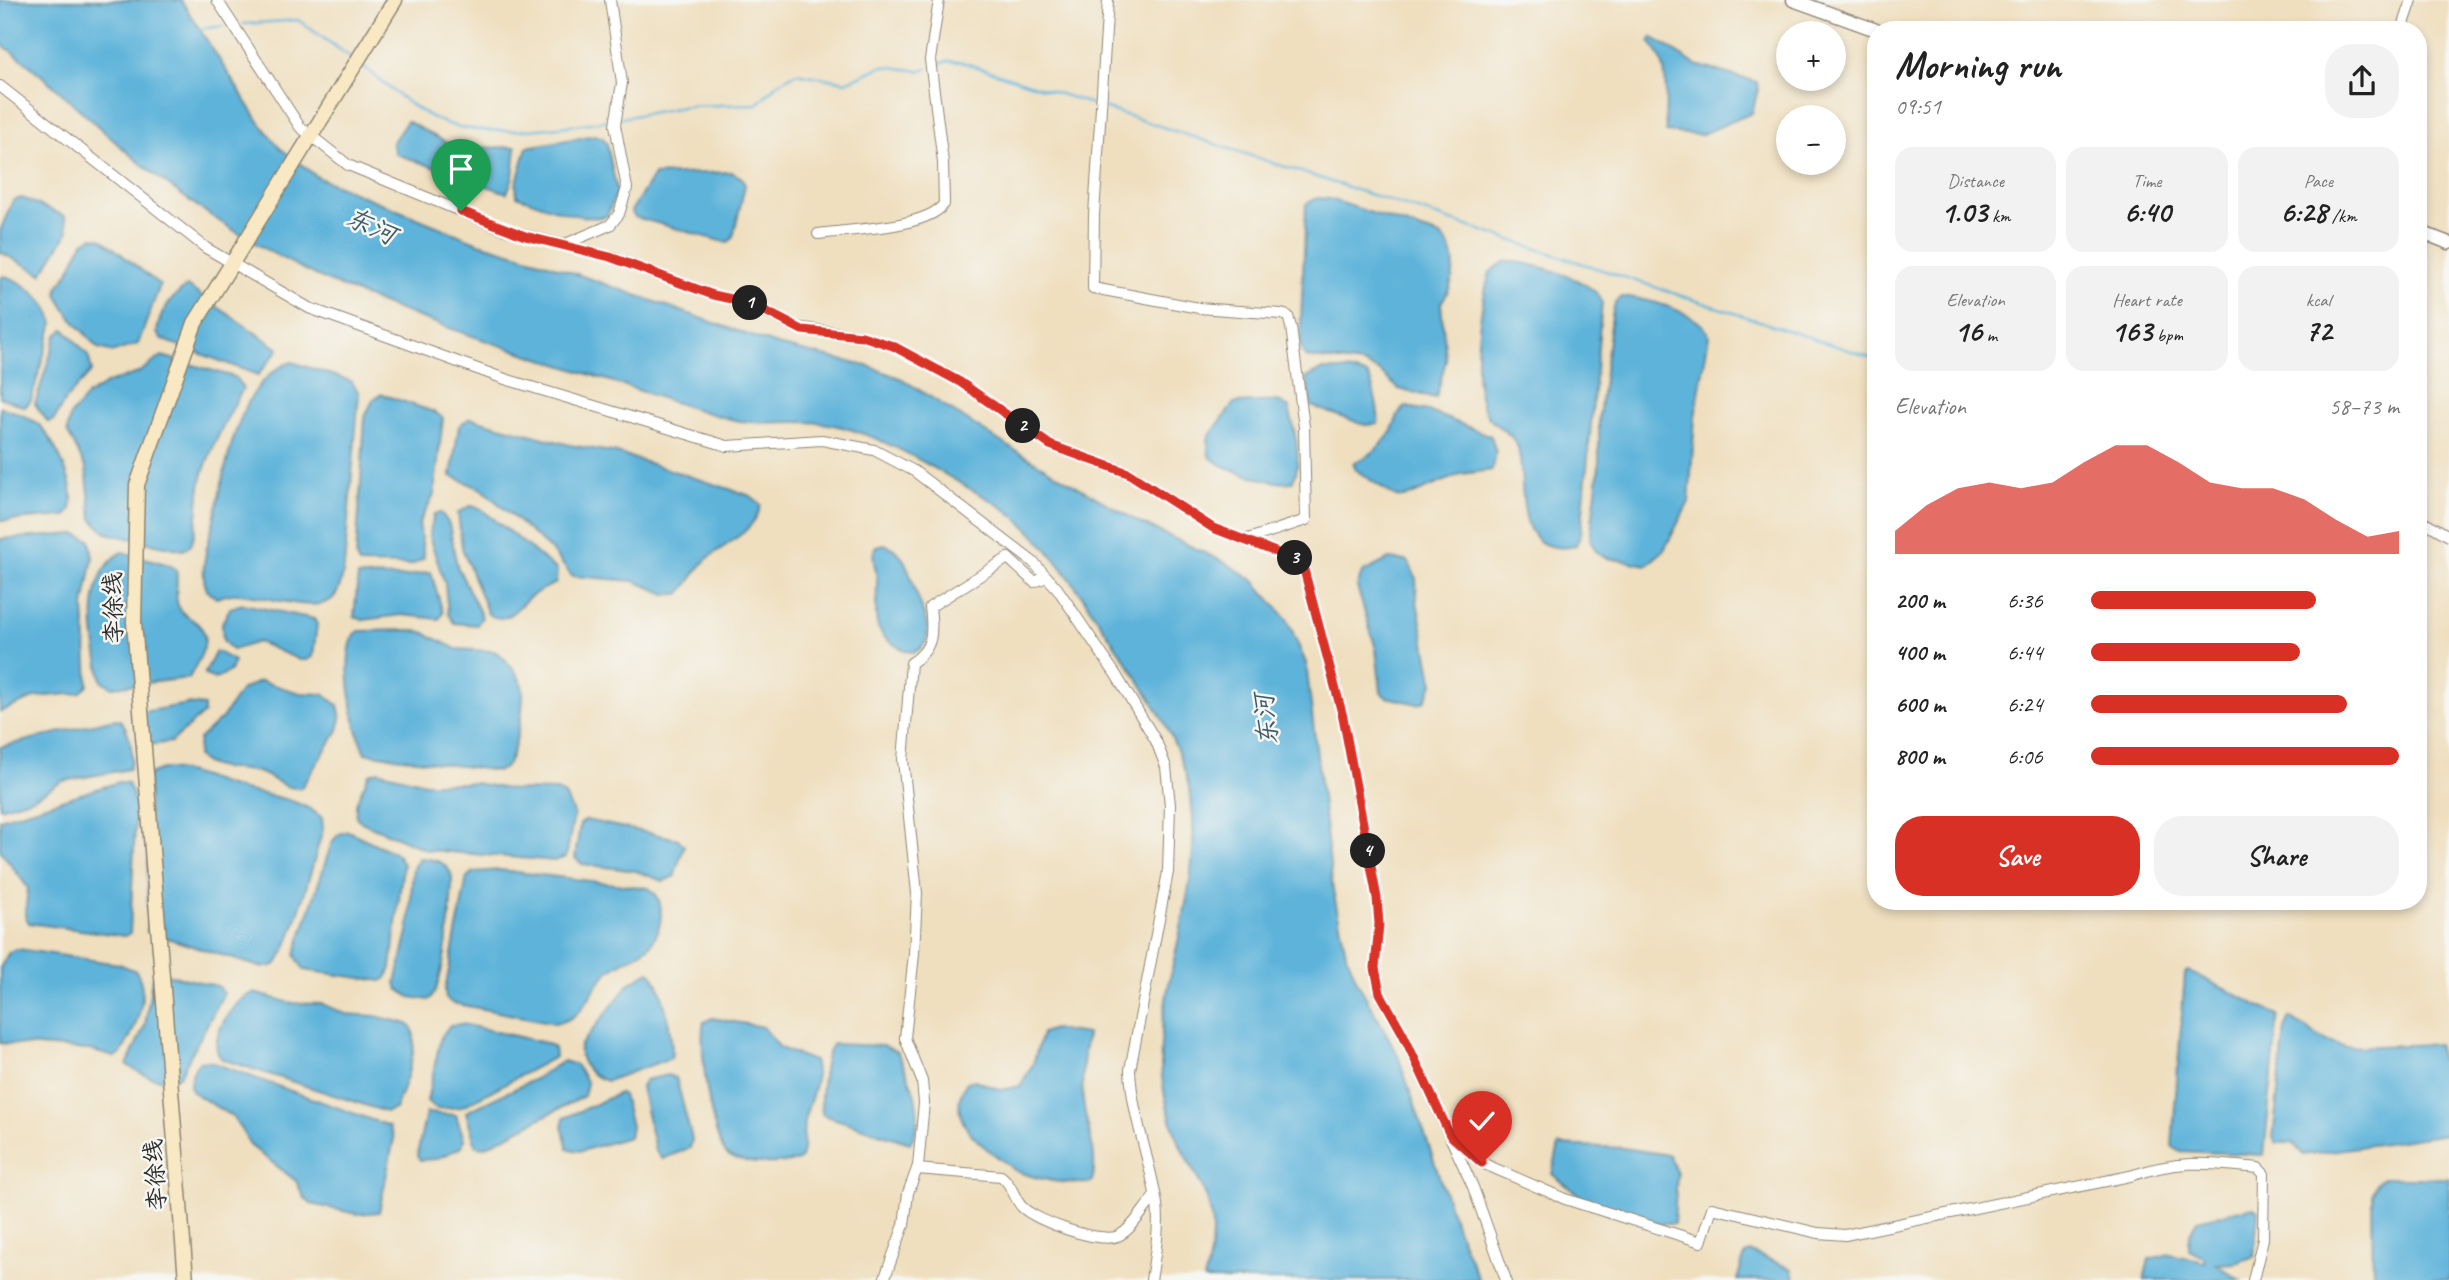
<!DOCTYPE html>
<html lang="en">
<head>
<meta charset="utf-8">
<style>
  body { margin:0; font-family:Caveat,"LXGW WenKai TC",sans-serif; background:#f2f2f2; color:#222; height:100vh; display:flex; flex-direction:column; font-size:26px; white-space:nowrap }
  * { box-sizing:border-box; margin:0 }
  p { font-size:23px; color:#767676 }
  .icon { flex:none; width:38px; height:38px; fill:none; stroke:currentColor; stroke-width:2; stroke-linecap:round; stroke-linejoin:round }
  .map { position:relative; flex:1; overflow:hidden }
  .drawer { position:absolute; left:1867px; top:21px; width:560px; height:889px; display:flex; flex-direction:column; background:#fff; border-radius:28px; box-shadow:0 4px 10px #0003 }
  .drawer>* { flex:none }
  .buttons { position:absolute; left:1776px; top:21px; display:grid; gap:14px }
  .buttons a { display:grid; place-items:center; width:70px; height:70px; border-radius:50%; background:#fff; box-shadow:0 4px 10px #0003; font-size:35px }
  .pin { position:absolute; display:grid; place-items:center; width:60px; height:60px; color:#fff; margin:-72px -30px; border-radius:50% 50% 50% 0; rotate:-45deg; box-shadow:0 0 7px #0007 }
  .pin .icon { rotate:45deg }
  .km { position:absolute; width:35px; height:35px; margin:-18px; border-radius:50%; background:#222; color:#fff; font-size:19px; line-height:35px; text-align:center }
  .round { display:grid; place-items:center; flex:none; width:74px; height:74px; border-radius:28px; background:#f2f2f2 }
  .summary { display:flex; align-items:center; justify-content:space-between; height:119px; padding:0 28px }
  h1 { font-size:38px; font-weight:700; line-height:52px }
  .metrics { display:grid; grid-template-columns:repeat(3,1fr); gap:10px; height:119px; padding:7px 28px }
  .metrics div { display:grid; align-content:center; border-radius:18px; background:#f2f2f2; text-align:center }
  .metrics b { font-size:30px; font-weight:700 }
  .metrics small { font-size:19px; font-weight:400 }
  .metrics p { font-size:19px }
  .chart { height:196px; padding:14px 28px }
  .chart p { display:flex; justify-content:space-between }
  .chart svg { width:100%; height:126px; margin-top:7px; fill:#d93025; opacity:.7 }
  .primary-button { display:flex; gap:14px; margin-top:auto; padding:14px 28px }
  .primary-button a { flex:1; height:80px; border-radius:28px; background:#d93025; color:#fff; font-size:28px; font-weight:700; line-height:80px; text-align:center }
  .primary-button a+a { background:#f2f2f2; color:#222 }
  ul { padding:0 28px; list-style:none; font-size:23px }
  li { display:grid; grid-template-columns:112px 84px 1fr; align-items:center; height:52px }
  li i { height:18px; border-radius:9px; background:#d93025 }
  .map>svg:first-child { display:block }
  .water { fill:#5db3da; stroke:#446f82; stroke-width:2 }
  .lines { fill:none; stroke-linecap:round; stroke-linejoin:round }
  .stream { stroke:#5db3da; stroke-width:2.5 }
  .minor-casing { stroke:#8d8575; stroke-width:12 }
  .tertiary-casing { stroke:#8d8575; stroke-width:15 }
  .secondary-casing { stroke:#8d8575; stroke-width:17 }
  .minor { stroke:#fff; stroke-width:10 }
  .tertiary { stroke:#fff; stroke-width:12 }
  .secondary { stroke:#f8e8c3; stroke-width:14 }
  .route-casing { stroke:#fff; stroke-width:14 }
  .route { stroke:#d93025; stroke-width:9 }
  .labels { text-anchor:middle; dominant-baseline:central; stroke-width:5; stroke-linejoin:round; paint-order:stroke }
  .street-label { font-size:24px; fill:#2b2b2b; stroke:#f6f6f2 }
  .water-label { font-size:26px; font-style:italic; fill:#3c5b68; stroke:#f6f6f2 }
</style>
</head>
<body>
<div class="map">
<svg width="2449" height="1280" viewBox="0 0 2449 1280">
  <rect width="100%" height="100%" fill="#f6f6f2"/>
  <filter id="ink" filterUnits="userSpaceOnUse"><feTurbulence type="fractalNoise" baseFrequency=".0143" numOctaves="2"/><feDisplacementMap in="SourceGraphic" scale="14" xChannelSelector="R" yChannelSelector="G"/><feConvolveMatrix kernelMatrix="1 2 1 2 8 2 1 2 1" color-interpolation-filters="sRGB"/></filter>
  <filter id="wash" filterUnits="userSpaceOnUse"><feTurbulence type="fractalNoise" baseFrequency=".00686" numOctaves="4" result="noise"/><feDisplacementMap in="SourceGraphic" scale="28" xChannelSelector="R" yChannelSelector="G"/><feGaussianBlur stdDeviation="1.57" result="paint"/><feColorMatrix in="noise" values="0 0 0 0 0 0 0 0 0 0 0 0 0 0 0 0 0 1.4 0 .05"/><feComposite in="paint" operator="in"/></filter>
  <g filter="url(#wash)">
    <rect width="100%" height="100%" fill="#efdfbf"/>
    <g class="water">
      <path d="M0,0H181L260,123L280,148L319,178L476,242L537,260L777,345L871,367L902,379L1006,445L1139,522L1226,563L1253,580L1287,619L1306,663L1333,890L1346,953L1358,983L1397,1053L1459,1234L1479,1280H1204C1211,1256 1216,1227 1208,1202C1203,1184 1190,1166 1182,1149C1167,1116 1159,1078 1161,1043C1166,957 1203,888 1191,798C1183,745 1148,692 1117,648C1086,603 1057,552 1014,516C1002,505 986,498 972,490C927,464 880,434 829,424C796,418 762,427 730,419C689,409 648,393 607,380C526,354 443,328 364,296C274,261 193,209 120,146C80,111 44,74 0,43Z"/>
      <path d="M1652,37L1696,65L1757,82L1758,89L1752,113L1700,135L1666,132C1663,103 1674,64 1649,42Z"/>
      <path d="M407,121L456,148L516,147L513,177L507,193L396,154L392,143Z"/>
      <path d="M595,135L603,138L607,144L617,192L607,216C585,223 539,204 517,196L516,185L527,147Z"/>
      <path d="M732,172L742,178L745,185L733,238L727,243L635,217L631,211L654,175Z"/>
      <path d="M22,198L65,216L68,232L42,274L0,252V231L13,200Z"/>
      <path d="M1317,198L1330,199L1440,236C1461,253 1455,284 1441,303L1446,360L1436,398L1399,389L1379,371L1363,364L1305,357L1300,345L1306,204Z"/>
      <path d="M93,237L101,238L160,285L138,344L114,352L98,348L71,318L57,295L58,287L69,272L83,242Z"/>
      <path d="M1504,262C1528,260 1594,279 1602,302L1581,534L1576,545C1567,549 1559,548 1550,546C1513,537 1527,472 1517,445C1512,432 1494,427 1487,415C1468,383 1480,307 1490,272Z"/>
      <path d="M5,276C24,282 51,303 53,323L31,400L25,407L0,397V278Z"/>
      <path d="M187,286L279,349L258,375L161,339L157,333C159,312 171,298 187,286Z"/>
      <path d="M1621,297C1643,296 1701,313 1709,335L1695,417L1689,502L1664,550L1647,565L1607,558L1596,551L1590,539L1599,466V417L1612,316L1615,303Z"/>
      <path d="M64,329L88,355L92,371L66,399L54,420L48,422L35,404L56,336Z"/>
      <path d="M162,356L235,377L243,388C228,417 211,446 202,477C196,499 200,527 190,546L183,550L106,533L92,519L86,468L67,431L70,416L88,395L108,383L138,373Z"/>
      <path d="M292,362L351,381L359,393L344,567C342,576 341,590 333,598C316,615 260,594 237,594C230,593 223,596 216,598L206,589C199,566 210,538 215,515C226,467 238,379 292,362Z"/>
      <path d="M1322,370H1347L1367,375C1373,382 1380,416 1378,424L1365,425L1311,406L1306,378Z"/>
      <path d="M381,394L434,412L443,418L434,495L419,523L424,558L412,565L359,564L356,558L365,417L373,400Z"/>
      <path d="M1278,401L1289,408C1294,428 1304,464 1292,482C1273,485 1223,470 1209,456L1208,438L1234,403Z"/>
      <path d="M0,407C14,411 29,416 40,426C55,441 85,500 66,516L0,521Z"/>
      <path d="M1407,407L1428,411L1491,436L1496,453L1492,470L1461,474L1404,498L1396,497L1356,470L1353,463C1368,458 1380,447 1389,435C1396,426 1396,411 1407,407Z"/>
      <path d="M470,418L570,445L617,453L751,496L761,505C755,532 726,543 707,559C696,569 690,584 679,594H666L634,581L572,576L551,550L492,498L482,489L451,476L459,426Z"/>
      <path d="M470,506L480,508L557,570L556,583C546,588 534,593 526,600C514,611 505,625 488,614L462,548L458,513Z"/>
      <path d="M441,513L449,524L457,566L482,617L477,625L454,623L448,614L445,584L429,536L434,514Z"/>
      <path d="M76,534L90,540L93,558L84,606L88,685L80,693L36,697L0,712V539Z"/>
      <path d="M884,544C908,552 910,577 918,598C923,615 939,639 915,652C907,652 902,649 895,645C866,629 879,605 877,577C876,567 870,555 876,546Z"/>
      <path d="M122,552L170,565L176,570C179,582 173,597 179,608C184,617 194,619 200,626C213,642 196,664 189,678L112,687L102,681C94,643 81,577 122,552Z"/>
      <path d="M1389,559L1408,561L1416,578L1417,602L1433,684L1425,701L1418,704L1386,697L1381,692L1376,649L1357,587L1362,573Z"/>
      <path d="M431,572L443,613L439,619L401,615L364,620L354,617L358,576L403,577Z"/>
      <path d="M243,604L314,619L317,624L313,656L307,660H300L258,642L232,650L223,640L222,623L230,608Z"/>
      <path d="M408,630L423,632L456,649L494,651C505,657 519,674 522,686C526,702 515,756 505,768L498,771L365,753C354,730 338,650 358,631Z"/>
      <path d="M216,651L234,661L230,671L215,679L205,675V672Z"/>
      <path d="M260,681L300,693L323,694L338,705L341,719L338,730L301,788C285,790 274,778 260,773C240,766 212,774 197,756L199,739L222,718L241,690Z"/>
      <path d="M188,704L204,706V713L171,742L149,745L142,712Z"/>
      <path d="M114,719L120,720C130,730 135,756 129,769L63,781L33,798L0,808V747Z"/>
      <path d="M162,769C189,769 210,781 236,788C264,796 300,797 322,818L323,830C315,854 291,951 276,964C271,968 266,967 260,967L147,932L149,774Z"/>
      <path d="M378,771L425,783H475L513,790L557,791L565,795L574,815L566,857L555,861L427,850L363,823L356,817V803L369,774Z"/>
      <path d="M119,782L128,783L136,804L130,933L125,936L29,923L25,915L28,888L0,850V819Z"/>
      <path d="M586,820L678,839L684,846L674,877L663,881L636,871L582,864L575,858L580,824Z"/>
      <path d="M348,831L397,854L403,864L391,968L387,978L382,981L304,970L295,955L332,842L339,834Z"/>
      <path d="M419,858C433,859 448,861 452,877C452,899 445,988 429,1000L410,997L398,989L396,983L409,927L413,868Z"/>
      <path d="M500,870L648,888C667,898 663,931 649,946C638,957 620,961 608,972C589,990 585,1020 555,1023L452,1003L446,999L445,990L467,877L474,872Z"/>
      <path d="M18,949L119,964L136,971C152,996 134,1032 120,1055L114,1057L89,1050L0,1043V968L9,952Z"/>
      <path d="M2188,971L2278,1015L2264,1155L2178,1151L2172,1146L2185,973Z"/>
      <path d="M157,972L217,986L224,993L180,1075C166,1087 140,1074 127,1065L145,1025L152,980Z"/>
      <path d="M649,972C662,978 675,1044 671,1058L607,1081C591,1077 578,1063 580,1046L630,983Z"/>
      <path d="M254,993L291,1003L323,1004L346,1014L375,1016L409,1024C424,1039 402,1091 395,1109L386,1112L222,1059C204,1042 234,998 254,993Z"/>
      <path d="M712,1018L763,1027L780,1048L814,1061C821,1083 808,1101 804,1122C802,1135 806,1151 799,1161C780,1164 746,1166 729,1156C711,1146 698,1042 704,1022Z"/>
      <path d="M2290,1018L2323,1039L2346,1047L2437,1044L2449,1089V1134L2303,1155L2293,1143H2277L2273,1137L2285,1029Z"/>
      <path d="M462,1024L546,1043L554,1048L555,1057L461,1107L436,1109L427,1101L441,1037L450,1025Z"/>
      <path d="M1053,1029L1087,1034C1083,1056 1081,1078 1083,1100C1085,1125 1101,1159 1091,1183C1067,1184 1044,1181 1021,1173C1014,1171 1009,1165 1003,1161C977,1142 944,1118 967,1082L975,1080L1001,1090L1020,1086L1033,1064L1042,1033Z"/>
      <path d="M833,1044L884,1046L897,1052C910,1078 928,1115 910,1143L823,1115C818,1105 824,1051 833,1044Z"/>
      <path d="M208,1061L389,1126L394,1138L379,1212L357,1214L311,1204L304,1198L296,1181L251,1146L234,1118L191,1091C188,1080 192,1071 199,1062Z"/>
      <path d="M563,1061L576,1065L587,1083L584,1096L485,1147L476,1146L466,1112L535,1079Z"/>
      <path d="M668,1075L676,1078L692,1139L690,1148L662,1159L655,1150L641,1087L645,1080Z"/>
      <path d="M620,1093L623,1095L631,1126L629,1137L581,1151L568,1149L562,1126L564,1118Z"/>
      <path d="M426,1113L456,1115L464,1139L462,1147L436,1159L420,1160L417,1155Z"/>
      <path d="M1559,1145L1623,1148L1669,1155L1677,1173L1674,1224H1658L1587,1201L1552,1174Z"/>
      <path d="M2383,1178H2449V1280H2373L2372,1193L2377,1182Z"/>
      <path d="M2253,1207L2258,1211L2254,1256L2236,1263L2216,1264L2241,1280H2144L2149,1259L2170,1254L2205,1262V1258L2189,1250L2190,1234L2197,1220Z"/>
      <path d="M1751,1252L1792,1269L1794,1280H1737L1745,1254Z"/>
    </g>
    <g class="lines">
      <g class="stream">
        <path d="M243,24L298,20L353,59"/>
        <path d="M199,29L223,26"/>
        <path d="M361,65C387,85 414,112 445,123C488,139 568,127 614,119"/>
        <path d="M934,66L948,61L962,62L1097,106"/>
        <path d="M1104,108L1876,359"/>
        <path d="M621,118L687,106L757,104L777,84L796,73L846,82L883,66L921,71L927,69"/>
      </g>
    </g>
  </g>
  <g filter="url(#ink)">
    <g class="lines">
      <defs>
        <g id="minor">
          <path d="M217,0L300,127L348,165L506,230L610,257L713,295L750,303L795,327L862,336L893,346L960,382L1050,445L1128,473L1213,528L1302,562L1343,717L1377,898L1379,924L1375,968L1380,993L1403,1034L1473,1187L1506,1280"/>
          <path d="M1108,0L1094,215L1093,288L1199,308L1281,314L1288,316L1291,327L1304,427L1306,520L1245,540"/>
          <path d="M2402,30L2412,0"/>
          <path d="M0,86L206,248L309,308L505,379L727,446L822,440L874,450L914,471L1033,562L1057,588L1116,675L1156,741L1166,767L1170,805L1168,872L1130,1070C1132,1116 1150,1159 1157,1204C1160,1229 1155,1255 1151,1280"/>
          <path d="M818,234C848,229 925,229 944,204L943,162L930,60L939,0"/>
          <path d="M563,245L610,225L619,214L627,188L615,125L622,83L610,0"/>
          <path d="M2418,518L2449,536"/>
          <path d="M1454,1139L1482,1163L1565,1199L1701,1242L1712,1208L1818,1233L1845,1235L2130,1176C2180,1159 2206,1163 2258,1168L2264,1174L2263,1239L2253,1280"/>
          <path d="M917,1169L1001,1176C1013,1185 1013,1197 1022,1207C1036,1221 1099,1244 1118,1236C1133,1229 1144,1208 1155,1196"/>
          <path d="M884,1280L904,1225L908,1193L918,1166L924,1103L922,1081L905,1038L914,954L917,893L903,760L911,663C934,649 933,632 930,607L1008,558L1034,582L1047,577"/>
        </g>
        <g id="tertiary">
          <path d="M1793,0L1876,30"/>
          <path d="M2418,231L2449,243"/>
        </g>
        <path id="secondary" d="M186,1280L134,622L137,485L195,323L395,0"/>
      </defs>
      <use href="#minor" class="minor-casing"/>
      <use href="#tertiary" class="tertiary-casing"/>
      <use href="#secondary" class="secondary-casing"/>
      <use href="#minor" class="minor"/>
      <use href="#tertiary" class="tertiary"/>
      <use href="#secondary" class="secondary"/>
    </g>
  </g>
  <g class="lines" filter="url(#ink)">
    <defs>
      <path id="route" d="M461,211L525,236L610,257L713,295L750,303L802,330L862,336L893,346L960,382L1050,445L1128,473L1213,528L1302,562L1343,717L1377,898L1379,924L1375,968L1380,993L1403,1034L1450,1135L1482,1163"/>
    </defs>
    <use href="#route" class="route-casing"/>
    <use href="#route" class="route"/>
  </g>
  <g class="labels">
    <g class="street-label">
      <text transform="translate(113 608) rotate(-91)">李徐线</text>
      <text transform="translate(155 1175) rotate(-94)">李徐线</text>
    </g>
    <g class="water-label">
      <text transform="translate(371 226) rotate(25)">东河</text>
      <text transform="translate(1266 720) rotate(-96)">东河</text>
    </g>
  </g>
</svg>
<div class="buttons">
<a>+</a>
<a>−</a>
</div>
<div class="pin" style="left:461px;top:211px;background:#1e9e55"><svg class="icon" aria-label="arrive" viewBox="0 0 24 24"><path d="M6 21V4h12l-3 4 3 4H6"/></svg></div>
<div class="pin" style="left:1482px;top:1163px;background:#d93025"><svg class="icon" aria-label="check" viewBox="0 0 24 24"><path d="M5 12l5 5 9-10"/></svg></div>
<b class="km" style="left:750px;top:303px">1</b>
<b class="km" style="left:1023px;top:426px">2</b>
<b class="km" style="left:1295px;top:558px">3</b>
<b class="km" style="left:1368px;top:851px">4</b>
<section class="drawer">
<div class="summary"><div><h1>Morning run</h1><p>09:51</p></div><a class="round"><svg class="icon" aria-label="share" viewBox="0 0 24 24"><path d="M12 15V3M7 8l5-5 5 5M5 13v7h14v-7"/></svg></a></div>
<div class="metrics">
<div><p>Distance</p><b>1.03<small> km</small></b></div>
<div><p>Time</p><b>6:40</b></div>
<div><p>Pace</p><b>6:28<small> /km</small></b></div>
</div>
<div class="metrics">
<div><p>Elevation</p><b>16<small> m</small></b></div>
<div><p>Heart rate</p><b>163<small> bpm</small></b></div>
<div><p>kcal</p><b>72</b></div>
</div>
<div class="chart"><p><span>Elevation</span>58–73 m</p>
<svg viewBox="0 0 160 44" preserveAspectRatio="none"><path d="M0 44V36L10 27L20 21L30 19L40 21L50 19L60 12L70 6L80 6L90 12L100 19L110 21L120 21L130 25L140 32L150 38L160 36V44z"/></svg>
</div>
<ul>
<li><b>200 m</b>6:36<i style="width:73%"></i></li>
<li><b>400 m</b>6:44<i style="width:68%"></i></li>
<li><b>600 m</b>6:24<i style="width:83%"></i></li>
<li><b>800 m</b>6:06<i style="width:100%"></i></li>
</ul>
<div class="primary-button"><a>Save</a><a>Share</a></div>
</section>
</div>
</body>
</html>
